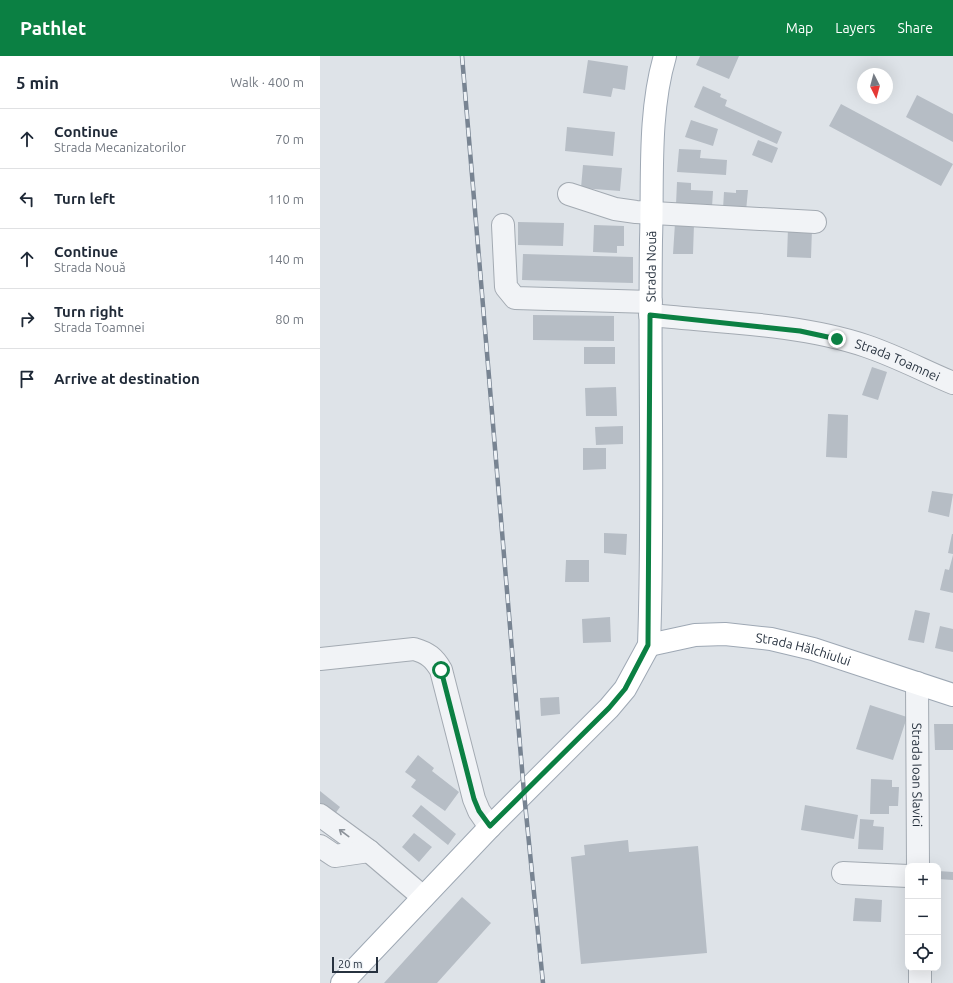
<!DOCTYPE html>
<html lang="en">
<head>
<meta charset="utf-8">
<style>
  :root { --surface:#fff; --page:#f6f6f7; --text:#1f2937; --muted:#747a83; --line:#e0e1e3; --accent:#0b8043 }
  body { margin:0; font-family:Ubuntu,sans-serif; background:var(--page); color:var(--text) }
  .controls { position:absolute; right:12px; bottom:12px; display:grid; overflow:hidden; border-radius:8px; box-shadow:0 4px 16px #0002 }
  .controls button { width:36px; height:36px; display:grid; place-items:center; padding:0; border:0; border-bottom:1px solid var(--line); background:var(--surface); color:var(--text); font:20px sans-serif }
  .compass { position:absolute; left:537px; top:12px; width:36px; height:36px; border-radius:50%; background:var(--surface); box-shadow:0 4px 16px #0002; rotate:174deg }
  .scale { position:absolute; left:12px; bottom:10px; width:46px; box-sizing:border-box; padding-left:4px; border:2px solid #27323f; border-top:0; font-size:11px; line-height:14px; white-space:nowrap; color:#27323f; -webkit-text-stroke:3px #eef2f6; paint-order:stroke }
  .stop { position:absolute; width:12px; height:12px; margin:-9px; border:3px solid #0b8043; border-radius:50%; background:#fff }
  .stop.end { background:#0b8043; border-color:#fff; box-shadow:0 1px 4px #0008 }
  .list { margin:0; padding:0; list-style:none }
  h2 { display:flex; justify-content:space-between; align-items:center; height:52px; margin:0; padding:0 16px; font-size:17px }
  h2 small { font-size:13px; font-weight:400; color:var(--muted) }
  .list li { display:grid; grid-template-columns:26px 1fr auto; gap:12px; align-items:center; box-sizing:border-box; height:60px; padding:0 16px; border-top:1px solid var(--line) }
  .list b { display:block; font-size:15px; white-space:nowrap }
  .list p { margin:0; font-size:13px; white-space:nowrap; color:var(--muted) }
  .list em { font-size:13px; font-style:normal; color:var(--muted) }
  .icon { flex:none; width:22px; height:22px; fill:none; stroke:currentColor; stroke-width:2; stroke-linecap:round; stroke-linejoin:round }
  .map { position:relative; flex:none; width:633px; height:927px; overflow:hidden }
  header { display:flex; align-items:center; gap:24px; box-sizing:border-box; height:56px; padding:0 20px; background:var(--accent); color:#fff }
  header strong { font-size:19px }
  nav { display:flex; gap:22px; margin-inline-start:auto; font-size:14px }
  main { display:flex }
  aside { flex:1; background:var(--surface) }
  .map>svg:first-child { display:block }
  .building { fill:#b6bdc5 }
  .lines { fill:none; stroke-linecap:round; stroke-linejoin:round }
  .minor-casing { stroke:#a3aab2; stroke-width:24 }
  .major-casing { stroke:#9ea8b4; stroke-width:24 }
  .minor { stroke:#f1f3f6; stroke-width:22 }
  .major { stroke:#fff; stroke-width:22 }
  .rail-casing { stroke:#788492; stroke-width:4.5 }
  .rail { stroke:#eef2f6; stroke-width:3; stroke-dasharray:9; stroke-linecap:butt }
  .oneway { stroke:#8c929a }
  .route { stroke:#0b8043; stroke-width:5 }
  .labels { text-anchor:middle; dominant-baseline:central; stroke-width:4; stroke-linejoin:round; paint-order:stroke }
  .street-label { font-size:13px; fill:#27323f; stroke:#eef2f6 }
</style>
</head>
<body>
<header>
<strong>Pathlet</strong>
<nav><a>Map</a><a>Layers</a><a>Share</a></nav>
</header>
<main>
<aside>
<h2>5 min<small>Walk · 400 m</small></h2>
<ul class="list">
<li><svg class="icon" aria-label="ahead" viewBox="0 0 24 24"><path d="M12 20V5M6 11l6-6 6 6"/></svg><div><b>Continue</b><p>Strada Mecanizatorilor</p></div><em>70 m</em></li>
<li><svg class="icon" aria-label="left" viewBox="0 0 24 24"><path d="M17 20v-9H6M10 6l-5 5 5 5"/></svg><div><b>Turn left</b></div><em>110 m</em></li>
<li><svg class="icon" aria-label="ahead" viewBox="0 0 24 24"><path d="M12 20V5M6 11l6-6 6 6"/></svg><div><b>Continue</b><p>Strada Nouă</p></div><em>140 m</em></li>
<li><svg class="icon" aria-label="right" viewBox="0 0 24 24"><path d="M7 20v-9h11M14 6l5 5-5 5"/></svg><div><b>Turn right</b><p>Strada Toamnei</p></div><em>80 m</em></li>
<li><svg class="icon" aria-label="arrive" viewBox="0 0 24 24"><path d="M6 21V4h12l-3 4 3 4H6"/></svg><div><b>Arrive at destination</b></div></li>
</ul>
</aside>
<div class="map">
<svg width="633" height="927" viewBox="0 0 633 927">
  <rect width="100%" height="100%" fill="#dee3e8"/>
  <!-- building -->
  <path class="building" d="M380,0H419L409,23L376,9Z
    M268,4L308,10L305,34L293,32L291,41L263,37Z
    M383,30L401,38L400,41L407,44L405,50L462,76L457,88L374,51Z
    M597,39L633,58V86L586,61Z
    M521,48L633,108L621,130L509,70Z
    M371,64L398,73L393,90L365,81Z
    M247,71L295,76L293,100L245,95Z
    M438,84L458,92L452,107L432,99Z
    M359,93L381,94L380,102L407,104L406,119L357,116Z
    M263,109L302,112L300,135L261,132Z
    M357,126L371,127V134L393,135L392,151L356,149Z
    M416,134H428L426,155L403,153L404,136L416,137Z
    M198,166L244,167L243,190L198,189Z
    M355,167L374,168L373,198H353Z
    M274,169L304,170V190H297V197L273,196Z
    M468,172L492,173L491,202L467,201Z
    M203,198L313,201V227L202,224Z
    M213,259L294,260V285L213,284Z
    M264,291H295V308H264Z
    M552,311L567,316L558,344L542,339Z
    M296,331L297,360H266L265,332Z
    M508,358L528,359L527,402L506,401Z
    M303,370V388L276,389L275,371Z
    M263,392H286V413L263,414Z
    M612,435L633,438L629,461L608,456Z
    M284,477L307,478L306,499L284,497Z
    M632,478H633V498L628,497Z
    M633,499V537L620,534L625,513L629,514Z
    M246,504H269V526H245Z
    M595,554L610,557L604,587L588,584Z
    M290,561L291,586L263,587L262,563Z
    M620,570L633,573V596L615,592Z
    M239,641L240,658L221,660L220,642Z
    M550,649L587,661L573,704L536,693Z
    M614,668H633V694H615Z
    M98,699L114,712L112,715L139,736L125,755L91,731L96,724L85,716Z
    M551,723L572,724V731H579L578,750H569V758H550Z
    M0,735L20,751L12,762L0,753Z
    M101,749L136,778L128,789L92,760Z
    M485,749L538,759L534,783L481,774Z
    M540,763L554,764L553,770L564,771L563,794L538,793Z
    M94,777L112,791L99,806L82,791Z
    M308,784L309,796L378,790L387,897L261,908L251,801L265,799L264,789Z
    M618,815L633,816V824L618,823Z
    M142,841L171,867L117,927H64Z
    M535,842L562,844L561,866L533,865Z"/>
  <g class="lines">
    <defs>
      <g id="minor">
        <path d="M249,138L295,153L316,156L495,166"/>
        <path d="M183,169L186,231L195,242L331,246"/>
        <path id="s1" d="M330,259C399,266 481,268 546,290C576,300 604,315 633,327"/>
        <path d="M0,603L94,593C108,597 114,602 121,614L154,743L159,755L170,771"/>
        <path id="s2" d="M597,627L598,810"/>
        <path d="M0,759L49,795L103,841"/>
        <path d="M0,790L15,800L49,795"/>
        <path d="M523,817L588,820"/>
        <path d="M600,912V927"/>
      </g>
      <g id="major">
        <path id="s3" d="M329,589L375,579L405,578L451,583L493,593L633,639"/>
        <path id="s4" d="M22,927L170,771L289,652L305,633L329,589C334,454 329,319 331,184C333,125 328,57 345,0"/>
      </g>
    </defs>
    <!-- minor casing -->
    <use href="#minor" class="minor-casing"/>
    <!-- major casing -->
    <use href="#major" class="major-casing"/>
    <!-- minor -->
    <use href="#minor" class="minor"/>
    <!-- major -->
    <use href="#major" class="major"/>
    <defs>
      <path id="rail" d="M142,0L204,737L223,927"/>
    </defs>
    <!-- rail casing -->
    <use href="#rail" class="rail-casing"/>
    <!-- rail -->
    <use href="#rail" class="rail"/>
  </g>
  <!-- one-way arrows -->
  <defs><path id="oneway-shaft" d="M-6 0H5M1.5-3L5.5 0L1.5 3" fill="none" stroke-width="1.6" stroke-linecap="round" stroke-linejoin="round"/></defs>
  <use class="oneway" href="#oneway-shaft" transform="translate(24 777) rotate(-143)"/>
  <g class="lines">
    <!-- route -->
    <path class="route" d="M121,614L154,743L159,755L170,770L289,652L305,633L328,589L330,259L480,275L517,283"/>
  </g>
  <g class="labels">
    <!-- street labels -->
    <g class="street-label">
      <text stroke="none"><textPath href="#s4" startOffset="837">Strada Nouă</textPath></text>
      <text stroke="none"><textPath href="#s1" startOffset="253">Strada Toamnei</textPath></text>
      <text stroke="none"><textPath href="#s3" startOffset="157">Strada Hălchiului</textPath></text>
      <text stroke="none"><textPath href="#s2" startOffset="92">Strada Ioan Slavici</textPath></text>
    </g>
  </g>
</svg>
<div class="controls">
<button>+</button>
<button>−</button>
<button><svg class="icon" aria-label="locate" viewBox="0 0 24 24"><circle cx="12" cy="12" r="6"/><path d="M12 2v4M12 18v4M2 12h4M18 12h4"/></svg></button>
</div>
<svg class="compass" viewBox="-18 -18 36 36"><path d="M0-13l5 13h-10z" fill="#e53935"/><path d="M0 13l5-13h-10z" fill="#747a83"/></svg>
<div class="scale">20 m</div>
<div class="stop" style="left:121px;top:614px"></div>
<div class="stop end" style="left:517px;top:283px"></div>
</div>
</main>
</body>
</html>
